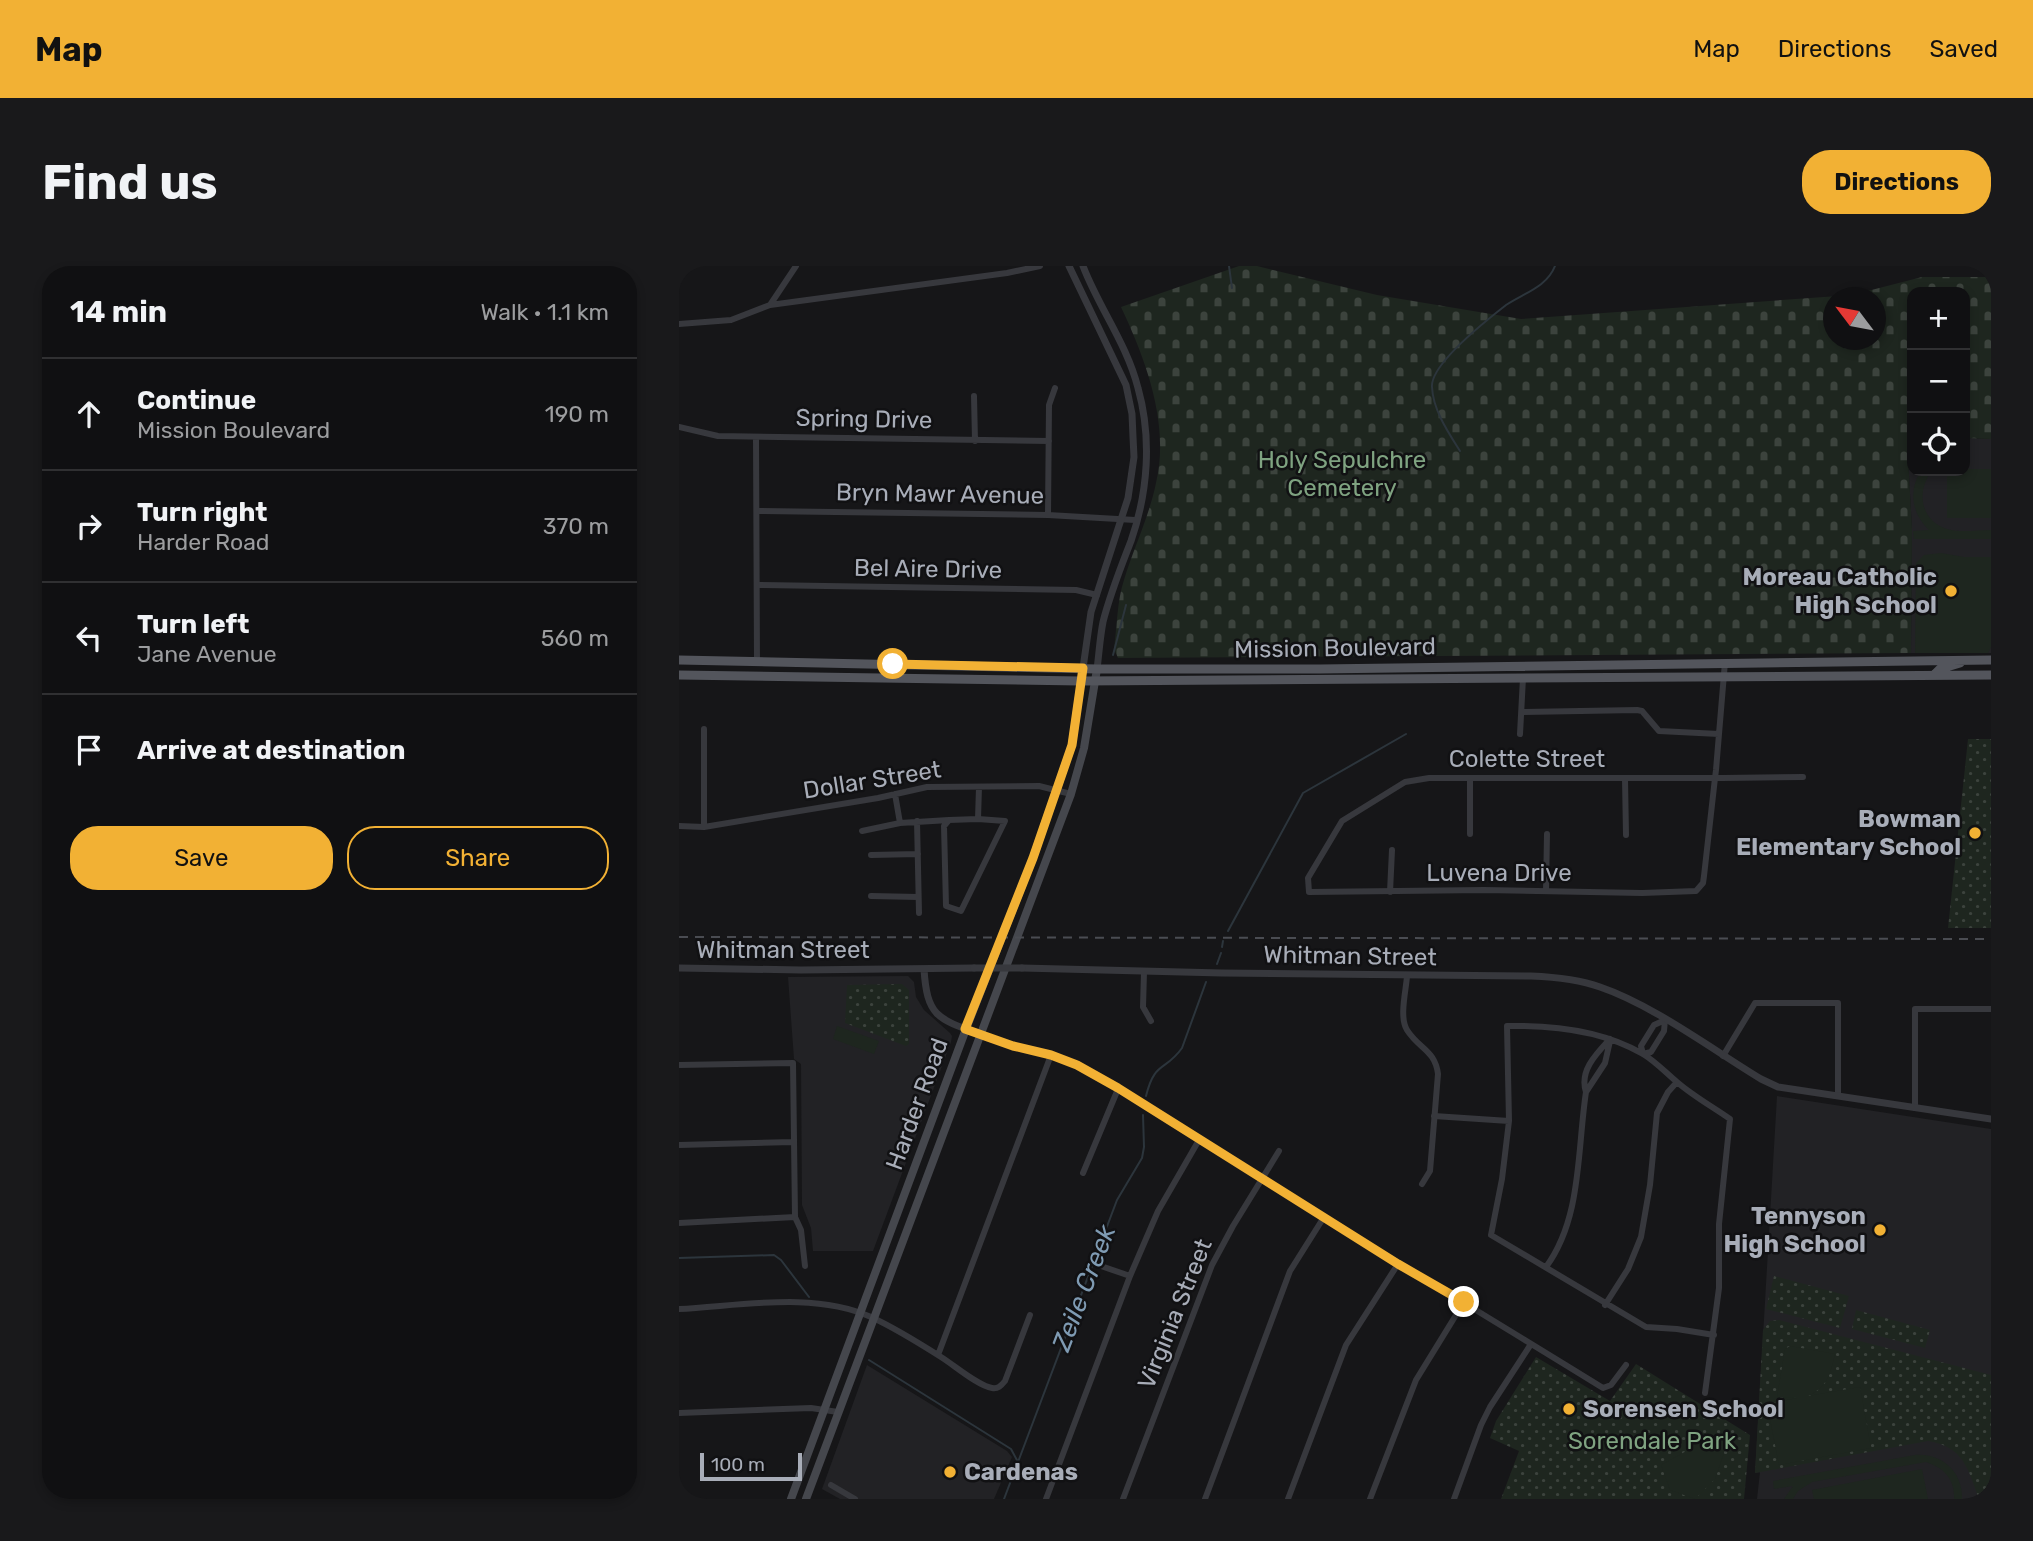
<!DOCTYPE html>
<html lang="en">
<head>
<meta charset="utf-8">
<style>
  :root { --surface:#101012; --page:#19191b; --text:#f1f3f6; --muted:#9c9d9f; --line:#303032; --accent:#f2b134 }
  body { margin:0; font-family:Rubik,sans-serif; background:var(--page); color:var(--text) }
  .controls { position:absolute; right:21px; top:21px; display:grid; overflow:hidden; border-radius:14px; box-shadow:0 4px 10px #0003 }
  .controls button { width:63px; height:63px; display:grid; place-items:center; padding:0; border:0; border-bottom:2px solid var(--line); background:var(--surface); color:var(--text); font:35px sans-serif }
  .compass { position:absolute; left:1144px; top:21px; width:63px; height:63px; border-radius:50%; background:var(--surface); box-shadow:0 4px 10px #0003; rotate:302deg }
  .scale { position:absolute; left:21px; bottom:18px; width:102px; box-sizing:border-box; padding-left:7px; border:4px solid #a8adb8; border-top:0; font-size:19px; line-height:24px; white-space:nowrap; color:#a8adb8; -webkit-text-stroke:5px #111113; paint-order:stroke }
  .stop { position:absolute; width:21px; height:21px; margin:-16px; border:5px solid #f2b134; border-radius:50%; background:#fff }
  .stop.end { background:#f2b134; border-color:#fff; box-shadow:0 2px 7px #0008 }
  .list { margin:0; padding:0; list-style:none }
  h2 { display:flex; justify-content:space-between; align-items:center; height:91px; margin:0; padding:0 28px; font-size:30px }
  h2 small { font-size:23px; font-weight:400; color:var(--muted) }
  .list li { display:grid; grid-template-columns:46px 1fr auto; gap:21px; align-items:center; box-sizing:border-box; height:112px; padding:0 28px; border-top:2px solid var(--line) }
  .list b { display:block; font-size:26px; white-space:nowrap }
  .list p { margin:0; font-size:23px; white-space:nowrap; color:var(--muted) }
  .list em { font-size:23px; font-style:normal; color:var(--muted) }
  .actions { display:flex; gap:14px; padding:21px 28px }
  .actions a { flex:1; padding:16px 0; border:2px solid var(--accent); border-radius:28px; text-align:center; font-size:24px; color:var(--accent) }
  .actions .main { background:var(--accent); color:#111 }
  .icon { flex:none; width:38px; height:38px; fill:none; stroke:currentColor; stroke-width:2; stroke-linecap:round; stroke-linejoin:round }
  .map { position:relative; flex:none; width:1312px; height:1233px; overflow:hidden; border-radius:28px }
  header { display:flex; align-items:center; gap:42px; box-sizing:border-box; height:98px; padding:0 35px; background:var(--accent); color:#111 }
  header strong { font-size:33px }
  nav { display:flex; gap:38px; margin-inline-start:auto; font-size:24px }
  .intro { display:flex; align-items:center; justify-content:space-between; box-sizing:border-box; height:168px; padding:0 42px }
  h1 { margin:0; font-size:49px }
  .button { padding:18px 32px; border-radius:28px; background:var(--accent); color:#111; font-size:24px; font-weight:700 }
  main { display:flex; gap:42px; padding:0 42px }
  aside { flex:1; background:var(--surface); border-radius:28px; box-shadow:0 4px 10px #0003 }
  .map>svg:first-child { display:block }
  .built { fill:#222225 }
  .grass { fill:url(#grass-dots) }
  .cemetery { fill:url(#cemetery-stones); fill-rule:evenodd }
  .pitch { fill:#1e261f }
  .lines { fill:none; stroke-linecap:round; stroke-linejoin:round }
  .stream { stroke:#2c353c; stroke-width:2 }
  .minor { stroke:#37383d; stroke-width:6 }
  .tertiary { stroke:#37383d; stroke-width:7 }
  .secondary { stroke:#45474d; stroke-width:8 }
  .primary { stroke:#53555c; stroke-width:9 }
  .rail { stroke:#4a4c52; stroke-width:2; stroke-dasharray:9 7; stroke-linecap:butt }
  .tertiary-bridge { stroke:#37383d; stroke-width:7 }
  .route { stroke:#f2b134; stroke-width:9 }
  .poi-dot { fill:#f2b134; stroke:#111113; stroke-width:2.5 }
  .labels { text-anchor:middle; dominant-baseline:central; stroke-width:5; stroke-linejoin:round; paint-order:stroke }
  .street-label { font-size:24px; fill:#a8adb8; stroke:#111113 }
  .park-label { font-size:24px; fill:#7fa381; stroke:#111113 }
  .poi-label { font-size:24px; font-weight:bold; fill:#a8adb8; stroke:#111113; text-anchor:end }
  .water-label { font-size:26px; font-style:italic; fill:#7f9bb3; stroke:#111113 }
</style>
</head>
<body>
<header>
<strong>Map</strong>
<nav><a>Map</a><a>Directions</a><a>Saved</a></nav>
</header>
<div class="intro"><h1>Find us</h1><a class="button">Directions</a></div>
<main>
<aside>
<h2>14 min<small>Walk · 1.1 km</small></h2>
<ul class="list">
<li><svg class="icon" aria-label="ahead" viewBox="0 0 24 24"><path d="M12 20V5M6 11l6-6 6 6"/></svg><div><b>Continue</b><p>Mission Boulevard</p></div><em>190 m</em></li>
<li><svg class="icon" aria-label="right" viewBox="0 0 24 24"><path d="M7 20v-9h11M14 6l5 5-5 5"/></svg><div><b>Turn right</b><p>Harder Road</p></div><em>370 m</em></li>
<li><svg class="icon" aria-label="left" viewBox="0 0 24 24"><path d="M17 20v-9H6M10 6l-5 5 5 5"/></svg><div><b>Turn left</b><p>Jane Avenue</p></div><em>560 m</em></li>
<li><svg class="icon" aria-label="arrive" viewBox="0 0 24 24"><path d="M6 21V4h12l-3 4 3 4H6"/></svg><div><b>Arrive at destination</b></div></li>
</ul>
<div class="actions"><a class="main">Save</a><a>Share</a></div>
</aside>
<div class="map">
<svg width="1312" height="1233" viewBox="0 0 1312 1233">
  <defs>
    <pattern id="grass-dots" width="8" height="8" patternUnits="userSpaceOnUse" patternTransform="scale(1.75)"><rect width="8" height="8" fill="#1e261f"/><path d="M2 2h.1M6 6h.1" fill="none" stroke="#3c433d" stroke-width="1.8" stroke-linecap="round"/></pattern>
    <pattern id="cemetery-stones" width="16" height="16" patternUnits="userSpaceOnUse" patternTransform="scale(1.75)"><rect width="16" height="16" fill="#1e261f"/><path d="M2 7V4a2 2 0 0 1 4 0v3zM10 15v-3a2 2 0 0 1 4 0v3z" fill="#3c433d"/></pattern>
  </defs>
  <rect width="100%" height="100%" fill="#161618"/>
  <!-- built -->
  <path class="built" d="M1286,172L1312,173V387H1232L1233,263L1229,191L1233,188V205H1286Z
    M229,710L235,716L237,731L245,744L271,767L273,770L272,776L194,985H134L132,962L123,939L122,798L115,793L109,711Z
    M1098,830L1312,863V1233H1078L1081,1206L1076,1207Z
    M188,1099L328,1185L333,1191L315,1233H161L143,1223Z"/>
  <!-- grass -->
  <path class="grass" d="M1289,473H1312V662H1269Z
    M223,718L230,724V778L227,780L166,757L168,719Z
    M1095,1010L1170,1030L1161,1062L1087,1043Z
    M1177,1044L1251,1064L1246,1082L1173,1063Z
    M1100,1054L1312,1109V1233H1300C1289,1203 1285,1181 1249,1175L1076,1207L1084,1064L1091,1055Z
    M857,1091L931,1135L957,1098L1071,1169L1065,1233H822L840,1185L811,1172L817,1155Z"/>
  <!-- cemetery -->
  <path class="cemetery" d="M560,0H578L698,29L842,53L1173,29L1243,11H1312V173L1286,172V26H1233V188L1229,191L1233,263L1232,387L439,392L435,383C438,361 438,335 445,314C455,281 470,251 477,217C491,158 467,94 442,41ZM1154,32H1196V74H1154Z"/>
  <!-- pitch -->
  <path class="pitch" d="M1286,203H1312V252H1268V205H1286Z
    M1242,205H1253C1237,224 1241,255 1268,263C1281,267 1298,264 1312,264V273H1235L1234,265L1250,264C1233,248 1229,225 1242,205Z
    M1262,287L1285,291H1312V381L1309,387H1236L1237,297L1245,289Z
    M158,760L200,775L195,788L154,773Z
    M1111,1080L1156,1088C1151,1109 1148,1121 1129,1130L1181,1121L1192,1182L1100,1199L1088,1138L1118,1132L1098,1131L1106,1083Z
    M1033,1171L1045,1187L1036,1213L1016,1233L991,1224L982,1199Z
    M1236,1189C1263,1187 1284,1206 1283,1233H1275C1276,1213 1265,1202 1247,1196L1133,1216L1119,1225L1114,1233H1105L1114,1220L1095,1223L1094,1215Z
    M1243,1203L1249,1233H1135L1133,1224Z"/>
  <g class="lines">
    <!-- stream -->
    <path class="stream" d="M550,0L553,22
      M781,185C769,166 754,144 753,121C751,98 809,53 827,39C845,27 868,21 876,0
      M434,389L447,339
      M549,665L624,527L727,468
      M543,681L544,675
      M538,698L542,687
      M467,830C476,794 486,806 503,782L527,716
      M0,992L95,989L102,994L130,1031
      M190,1094L332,1183L339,1196L325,1233
      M339,1196L438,934L463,892L465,881L464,849"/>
    <!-- minor -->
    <path class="minor" d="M91,39L328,7L361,0
      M0,58L52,54L91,39L117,0
      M295,130L296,175
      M0,161L39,170L370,175
      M77,171L78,396
      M78,245L369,249L456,254
      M369,249L370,139L376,122
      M78,319L397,324L418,329
      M1046,396L1037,504L1036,512L1025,610L1024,617L1017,625L963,627L805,624L630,626L629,612L663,555L726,516L750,512H1043L1124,511
      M843,446L958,444L963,445L980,465L1040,468
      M25,463V561
      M841,468L844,412
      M946,513L947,569
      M216,528L221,557
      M299,553L326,555L282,645L267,640L265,560L270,554L299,553L300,521
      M238,555L240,647
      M0,560L25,561L199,532L248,521L360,520L392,528
      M183,565L221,557L270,554
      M791,568V513
      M192,589L239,588
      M867,625L868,568
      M711,626L713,584
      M192,630L239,631
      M465,706L464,741L472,755
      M728,710C727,725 720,751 728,764C740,783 756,784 759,808L751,905L743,918
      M986,754L985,765L972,786L964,788L962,780L975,759Z
      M301,768L334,780L372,789L398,799L439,823C599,925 762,1022 924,1122L932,1119L947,1099
      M1044,790L1076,737H1159V830
      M0,799L114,797L116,951L122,964L126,1000
      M907,826L926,797L931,775
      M1236,842V743H1312
      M755,850L830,855
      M0,879L114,876
      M404,907L439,823
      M0,957L116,951
      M422,1000L451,1010
      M867,1001C903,952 898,885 907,826C900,805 917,788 931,773
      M926,1039L949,1003L962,971L971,919L978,847L989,826L998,816
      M0,1043C61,1040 135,1025 192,1051C216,1062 240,1077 262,1091C275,1099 299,1120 313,1122C319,1123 322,1120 326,1115L351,1049
      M259,1089L372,789
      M1026,1127L1040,1022V958L1051,853C1034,841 1014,830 998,816C986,806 977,796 964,788C923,764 874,759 828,760L830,855L823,913L812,969L967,1061L998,1063L1035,1069
      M0,1147L132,1142L159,1146
      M152,1219L176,1233
      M367,1233L451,1010L479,945L520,874
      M444,1233L533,999L554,960L600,885
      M526,1233L611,1005L645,951
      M609,1233L667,1079L719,998
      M691,1233L737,1114L785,1036
      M775,1233L802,1159L811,1141L852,1078"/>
    <!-- tertiary -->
    <path class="tertiary" d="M390,0L447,119L453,148L454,171L455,191L449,232L412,346L404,402
      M404,0C420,42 448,78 459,122C473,172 469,226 452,275C442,301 431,328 424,356C421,371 420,388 418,403
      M0,702L122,704L295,702
      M343,702L543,707L852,710C876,711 899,713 921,721C974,739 1034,784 1082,813L1099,821L1312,853
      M245,703C248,750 258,753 301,768"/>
    <!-- secondary -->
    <path class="secondary" d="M112,1233L287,763L354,592L393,479L404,402
      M127,1233L392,528L405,482L418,403"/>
    <!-- primary -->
    <path class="primary" d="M0,394L418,403H641L1312,394
      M0,409L401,415L1312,409
      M1255,409L1261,403L1281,397"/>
    <!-- rail -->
    <path class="rail" d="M0,671L1312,673"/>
    <!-- tertiary-bridge -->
    <path class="tertiary-bridge" d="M295,702H343"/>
  </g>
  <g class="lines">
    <!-- route -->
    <path class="route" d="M214,398L404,402L393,479L354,592L286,763L334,780L372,789L398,799L439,822L719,998L785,1036"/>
  </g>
  <!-- markers -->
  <g class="poi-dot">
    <circle cx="1272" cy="325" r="7"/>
    <circle cx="1296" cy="567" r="7"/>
    <circle cx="1201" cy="964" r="7"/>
    <circle cx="890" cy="1143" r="7"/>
    <circle cx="271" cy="1206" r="7"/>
  </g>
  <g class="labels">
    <!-- street labels -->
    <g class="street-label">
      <text transform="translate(185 153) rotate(1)">Spring Drive</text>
      <text transform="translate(261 228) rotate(1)">Bryn Mawr Avenue</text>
      <text transform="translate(249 303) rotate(1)">Bel Aire Drive</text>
      <text transform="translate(656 382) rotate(-1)">Mission Boulevard</text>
      <text x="848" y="493">Colette Street</text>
      <text transform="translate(193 514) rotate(-9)">Dollar Street</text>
      <text x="820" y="607">Luvena Drive</text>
      <text x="104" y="684">Whitman Street</text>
      <text transform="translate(671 690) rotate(1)">Whitman Street</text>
      <text transform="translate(238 838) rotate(-70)">Harder Road</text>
      <text transform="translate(496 1048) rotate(-68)">Virginia Street</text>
    </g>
    <!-- park labels -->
    <g class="park-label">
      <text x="663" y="194">Holy Sepulchre<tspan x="663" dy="28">Cemetery</tspan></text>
      <text x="973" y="1175">Sorendale Park</text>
    </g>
    <!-- poi labels -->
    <g class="poi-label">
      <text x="1258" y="311">Moreau Catholic<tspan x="1258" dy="28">High School</tspan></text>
      <text x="1282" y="553">Bowman<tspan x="1282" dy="28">Elementary School</tspan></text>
      <text x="1187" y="950">Tennyson<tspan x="1187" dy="28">High School</tspan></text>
      <text x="904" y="1143" text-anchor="start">Sorensen School</text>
      <text x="285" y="1206" text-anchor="start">Cardenas</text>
    </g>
    <!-- water labels -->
    <g class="water-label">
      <text transform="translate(405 1022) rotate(-69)">Zeile Creek</text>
    </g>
  </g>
</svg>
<div class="controls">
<button>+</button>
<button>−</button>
<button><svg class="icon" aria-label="locate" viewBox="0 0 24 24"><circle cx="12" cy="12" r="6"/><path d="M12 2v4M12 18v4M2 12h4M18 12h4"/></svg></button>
</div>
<svg class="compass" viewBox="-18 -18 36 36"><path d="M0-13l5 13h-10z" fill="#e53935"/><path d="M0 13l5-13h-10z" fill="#9c9d9f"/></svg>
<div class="scale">100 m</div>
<div class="stop" style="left:214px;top:398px"></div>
<div class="stop end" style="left:785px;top:1036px"></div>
</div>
</main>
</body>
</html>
